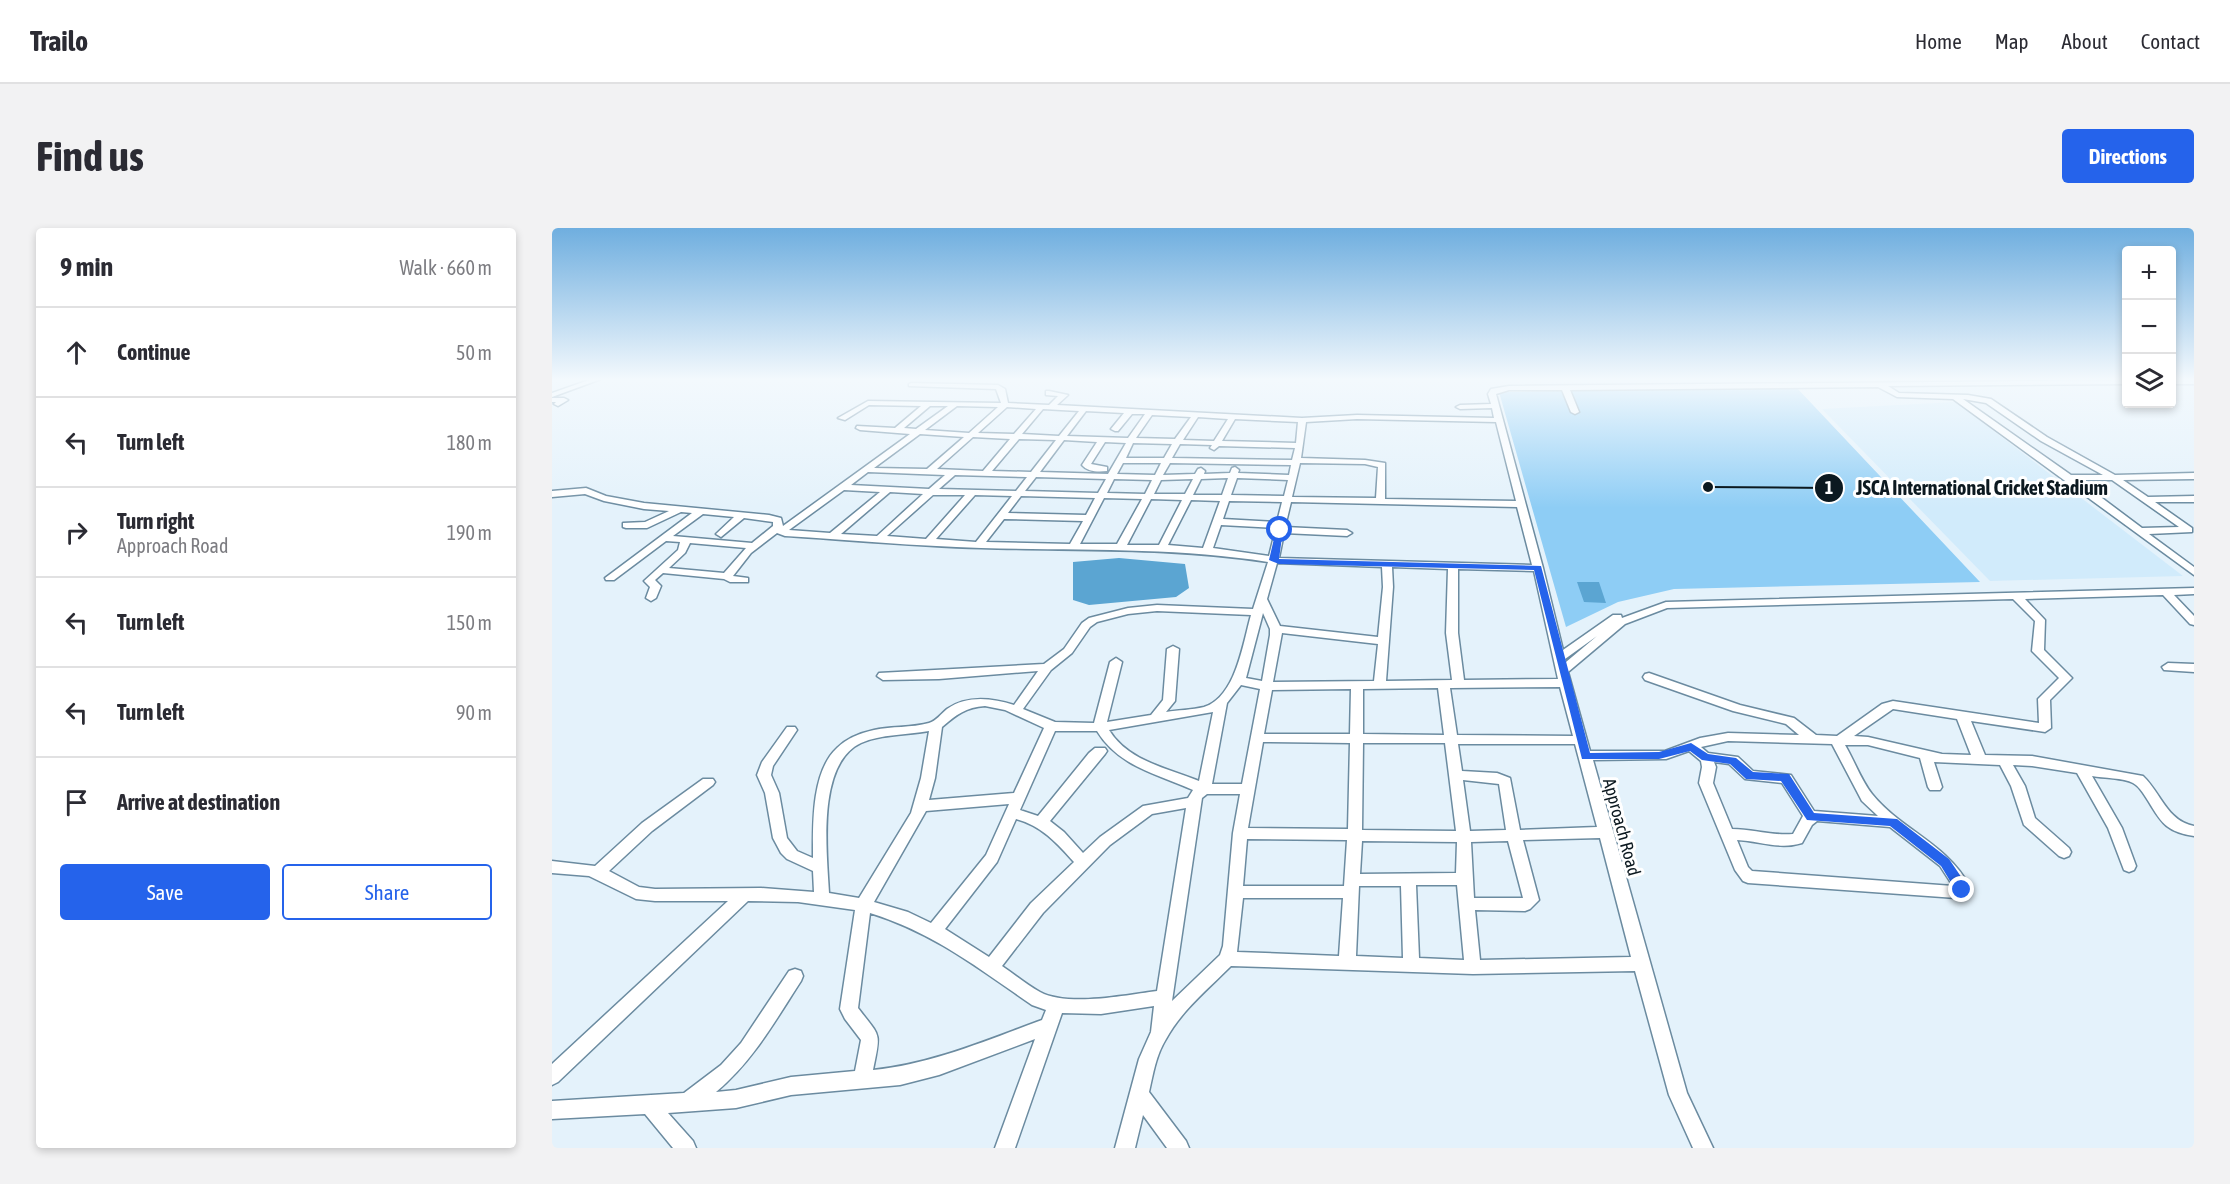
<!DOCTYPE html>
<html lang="en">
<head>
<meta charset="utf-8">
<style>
  :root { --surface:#fff; --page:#f2f2f3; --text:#2b2b33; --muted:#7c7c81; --line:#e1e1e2; --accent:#2563eb }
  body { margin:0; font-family:"Asap Condensed",sans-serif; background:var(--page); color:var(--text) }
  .controls { position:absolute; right:18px; top:18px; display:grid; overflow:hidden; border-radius:6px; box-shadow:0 3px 9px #0003 }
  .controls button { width:54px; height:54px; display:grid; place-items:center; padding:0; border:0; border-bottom:2px solid var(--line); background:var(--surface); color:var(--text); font:30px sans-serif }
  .stop { position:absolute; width:18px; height:18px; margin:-14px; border:4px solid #2563eb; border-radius:50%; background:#fff }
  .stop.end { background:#2563eb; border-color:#fff; box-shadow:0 2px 6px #0008 }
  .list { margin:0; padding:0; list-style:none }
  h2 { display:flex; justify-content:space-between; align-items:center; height:78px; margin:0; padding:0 24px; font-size:26px }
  h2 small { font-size:20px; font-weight:400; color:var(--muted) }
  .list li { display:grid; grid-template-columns:39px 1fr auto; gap:18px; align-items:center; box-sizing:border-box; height:90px; padding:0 24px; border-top:2px solid var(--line) }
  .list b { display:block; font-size:22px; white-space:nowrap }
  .list p { margin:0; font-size:20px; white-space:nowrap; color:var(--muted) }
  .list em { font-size:20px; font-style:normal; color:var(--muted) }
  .actions { display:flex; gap:12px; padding:18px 24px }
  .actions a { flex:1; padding:14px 0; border:2px solid var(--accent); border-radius:6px; text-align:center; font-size:21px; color:var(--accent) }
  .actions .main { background:var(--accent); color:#fff }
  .icon { flex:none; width:33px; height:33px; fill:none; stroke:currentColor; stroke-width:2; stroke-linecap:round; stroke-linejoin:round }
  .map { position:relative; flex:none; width:1642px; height:920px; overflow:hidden; border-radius:6px }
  header { display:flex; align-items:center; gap:36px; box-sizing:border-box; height:84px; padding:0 30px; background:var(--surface); border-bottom:2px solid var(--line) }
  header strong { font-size:28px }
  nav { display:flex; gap:33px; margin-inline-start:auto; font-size:21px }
  .intro { display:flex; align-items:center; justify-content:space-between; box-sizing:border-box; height:144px; padding:0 36px }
  h1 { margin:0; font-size:42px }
  .button { padding:15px 27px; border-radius:6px; background:var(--accent); color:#fff; font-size:21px; font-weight:700 }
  main { display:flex; gap:36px; padding:0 36px }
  aside { flex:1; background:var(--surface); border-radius:6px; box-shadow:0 3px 9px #0003 }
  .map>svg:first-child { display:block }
  .built { fill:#d1ebfb }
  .green { fill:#8ecdf5 }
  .water { fill:#5ba5d2 }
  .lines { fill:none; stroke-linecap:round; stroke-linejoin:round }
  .street-casing { stroke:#6b8ba0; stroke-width:3 }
  .street { fill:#fff; fill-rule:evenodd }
  .route { fill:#2563eb }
  .labels { text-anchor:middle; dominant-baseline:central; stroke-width:6; stroke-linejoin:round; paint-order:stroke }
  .street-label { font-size:18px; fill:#0c1920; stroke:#fff }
  .leader { fill:none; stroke:#0c1920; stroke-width:2 }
  .callout-dot { fill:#0c1920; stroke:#fff; stroke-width:2 }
  .mark-label { font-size:18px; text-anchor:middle; font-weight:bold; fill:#fff }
  .callout-label { font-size:20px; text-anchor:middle; font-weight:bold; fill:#0c1920; stroke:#fff; stroke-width:6; stroke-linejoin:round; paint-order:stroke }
</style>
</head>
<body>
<header>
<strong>Trailo</strong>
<nav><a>Home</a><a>Map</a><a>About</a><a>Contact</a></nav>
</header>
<div class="intro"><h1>Find us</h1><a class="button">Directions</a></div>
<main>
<aside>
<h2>9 min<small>Walk · 660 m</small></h2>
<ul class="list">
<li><svg class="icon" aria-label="ahead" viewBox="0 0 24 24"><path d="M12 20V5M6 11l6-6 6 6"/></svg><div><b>Continue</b></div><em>50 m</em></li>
<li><svg class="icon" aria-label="left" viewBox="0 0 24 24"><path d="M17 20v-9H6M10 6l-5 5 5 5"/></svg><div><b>Turn left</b></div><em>180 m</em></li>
<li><svg class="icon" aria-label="right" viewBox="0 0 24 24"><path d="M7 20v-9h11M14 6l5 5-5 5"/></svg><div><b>Turn right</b><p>Approach Road</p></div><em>190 m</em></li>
<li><svg class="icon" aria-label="left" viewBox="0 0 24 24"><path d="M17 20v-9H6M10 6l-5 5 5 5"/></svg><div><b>Turn left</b></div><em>150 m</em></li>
<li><svg class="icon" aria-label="left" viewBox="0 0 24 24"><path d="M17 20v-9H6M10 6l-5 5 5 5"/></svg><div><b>Turn left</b></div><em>90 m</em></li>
<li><svg class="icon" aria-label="arrive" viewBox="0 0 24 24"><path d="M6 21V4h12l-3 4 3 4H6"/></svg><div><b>Arrive at destination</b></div></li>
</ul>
<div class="actions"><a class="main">Save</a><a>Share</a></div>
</aside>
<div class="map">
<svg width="1642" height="920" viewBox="0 0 1642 920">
  <rect width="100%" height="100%" fill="#e4f2fb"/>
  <!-- built -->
  <path class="built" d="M1404,174L1631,348L1438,353L1270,181Z"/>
  <!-- green -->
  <path class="green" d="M1244,159L1428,354L1122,361L1066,374L1014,399L947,164Z"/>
  <!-- water -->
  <path class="water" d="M567,330L633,336L637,360L624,369L537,377L521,372V334Z
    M1025,354H1047L1054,375L1032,374Z"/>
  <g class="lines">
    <defs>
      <path id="street" d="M40,151H49L0,169V165Z
        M1574,152V156L1336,158L1347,165L1416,167L1439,171L1495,209L1563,247L1642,245V251L1571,252L1596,269L1642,268V274H1603L1640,300V304L1597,306L1642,339V347L1401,171L1345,169L1326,159L1018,162L1027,184L1023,186L1019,184L1010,162H957L944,166L991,340L1011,422L1061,387H1069L1070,390L1114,374L1642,360V366L1622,367L1642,388V397L1638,396L1611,367L1473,371L1493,392L1492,422L1520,450L1498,472L1499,500L1493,504L1419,493L1433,527L1480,528L1591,548C1609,565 1615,593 1642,598V608C1609,603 1608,590 1591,565C1589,562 1585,557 1581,555C1572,550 1551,550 1540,548L1570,600L1584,638L1582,642L1577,644L1572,642L1556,600L1525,545L1480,538L1461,537L1473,558L1483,590L1517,620L1519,624L1517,628L1512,630L1507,628L1472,597L1459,558L1448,537L1382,534L1390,559L1388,562H1378L1376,559L1368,530L1316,517H1293C1302,532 1309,552 1320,566C1349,602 1395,615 1418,659L1415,666L1404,670L1196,655L1191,653L1183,642L1147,555L1150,539L1149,533L1137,523L1114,531L1041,532L1135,865L1161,920H1141L1117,867L1083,743L921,746L679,738C656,761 630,782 614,811C604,827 601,846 597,864L634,913L637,920H615L591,887L583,920H563L587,831L599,804L602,778L549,786L510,785L463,920H443L483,811L387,847L348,857L239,867L184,880L116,885L141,913L144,920H121L93,886L0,891V873L132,865L169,837L189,815L237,743L243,741L249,743L251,748L249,753C223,793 201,833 164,864L184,862L239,849L303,843L309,812L293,791L288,781L303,682L246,674L196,673L6,854L0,857V836L176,673H103L84,671L37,648L0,645V633L43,638L90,595L151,551H161L163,554L161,557L100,603L57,643L87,659L103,661L209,660L262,664L261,643L235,631L229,625L221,610L213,565L205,547L210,534L235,499H243L245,502L221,538L219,547L227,565L235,610L245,623L261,630C261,598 259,544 285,520C295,510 308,505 322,502C340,498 359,500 377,495C384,493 389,486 395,481C415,467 440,470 462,477L486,443L387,451L331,452L325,448L327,445L492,436L512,421L530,395L537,390L576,380L605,377L701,381L716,334C621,319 525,323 429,320C363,318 298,312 233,308L225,305L199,325L181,348L196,350V354H178L172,351L111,345L103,352L109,358L104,370L99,373L94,370L98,359L92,353L126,322L128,314L114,313L62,352H54L53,350L140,285L129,284L95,300H74L71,299V295L93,294L117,283L92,281L52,273L33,266L0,269V263L34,260L54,268L92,275L217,287L229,290L231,298L358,206L308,202L304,200L305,198L343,200L369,178L317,177L293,192L286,190L316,173L449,175L444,161L357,158V156L359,155L446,157L453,161L456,175L497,177L506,168L494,167V163H497L516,167L505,177L750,190L805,187L942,190L940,180L908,181L904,179L908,177L939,176L936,166L939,161L957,158ZM1411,171L1434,175L1489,213L1551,247H1519ZM378,178H396L364,201L352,200ZM405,178L446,179L417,205L373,202ZM455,179L484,181L462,206L426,205ZM491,181L527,183L507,208L470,206ZM534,183L572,185L559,201L563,203H566L580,186H593L576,210L515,208ZM600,187L639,189L623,211L584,210ZM646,189L676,191L662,213L631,212ZM683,191L746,194L744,215L670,213ZM805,191L944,194L964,273L833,271V235L813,232L749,230L754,194ZM368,206L412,209L375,241L322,240ZM421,209L458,211L431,243L385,241ZM467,211L504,212L479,244L440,243ZM512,212L545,214L530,237C536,244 546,244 555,243V239L539,236L553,214L574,215L556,246L488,244ZM581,215L620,216L612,230H574ZM628,216L660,217L658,220L662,222L667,218L743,220L740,232L620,230ZM571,235H609L603,247L565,246ZM618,235L739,237L737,247L686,245L687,242L683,239L680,240L678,245L652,246L653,243L649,240L646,241L643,246L611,247ZM748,235L813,236L826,239L824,270L740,269ZM316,244L393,247L377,261L299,257ZM403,247L475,249L464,263L387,261ZM484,249L554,251L546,265L473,263ZM676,250L670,267H641L649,251ZM685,250L736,252L732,268L679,267ZM562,251L600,252L593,266L555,265ZM641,251L633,266H602L609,252ZM1526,252H1560L1627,299L1590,300ZM292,262L328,264L278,305L237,302ZM338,264L371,266L325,308L289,306ZM381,267H413L374,311L335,308ZM423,267L460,268L424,314L384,311ZM469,268L543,270L534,287L456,285ZM552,270L590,271L565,316H528ZM599,271L630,272L607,317H575ZM639,272L668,273L651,320L616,317ZM677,273L730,274L725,294L671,291ZM739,274L965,279L980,337L727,330L732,305L795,308L800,305L795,302L733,299ZM151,286L182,289L164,306L169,309L192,290L221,294V298L200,315L121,308ZM452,291L531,293L518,316L434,314ZM669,297L724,300L717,328L661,320ZM138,315L194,320L172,345L117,340L133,325ZM725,335L830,339L831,359L826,409L728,398L715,371ZM840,339L896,341L894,405L900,452L834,453L841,359ZM906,341L982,343L1006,451L912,452L906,405ZM1461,371L1483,393L1480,423L1507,450L1486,471L1487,495L1341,473L1330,476L1285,508L1264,507L1242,490L1188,477L1097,445L1093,446L1091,449L1093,452L1181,483L1234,496L1247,507L1176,505L1148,510L1113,523H1038L1016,444L1073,396L1115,380ZM605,383L699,387C691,415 684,469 652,479C640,482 626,482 614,484L623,473L627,421L621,418L615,421L611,472L599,487L555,494L570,434L564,430L558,434L542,495L503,494L471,481L499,442L520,425L538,399L545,394L576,386ZM711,385L718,401V407L710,453L694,450ZM730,405L826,416L822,453L721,454ZM1045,408L1014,434L1013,431ZM689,457L708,461L690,556H660L675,475ZM1008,459L1021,508L905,507L898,460ZM886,460L892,507L811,506V461ZM799,461L798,506H712L720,462ZM433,478L453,482L492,500L462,565L377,572L383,550L390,499C404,487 414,479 433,478ZM1341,481L1405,491L1419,527L1390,526L1316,509L1302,508ZM661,484L647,553C615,540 576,533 557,502ZM377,503L369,550L359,585L307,670L277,665C275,625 264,536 309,515C329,506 355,507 377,503ZM503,503H545C567,539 606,546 641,562L636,570L591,578L548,609L531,625L512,604L498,593L553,526L555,523L553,520H543L537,525L486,588L468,582ZM1176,513L1280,516L1310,573L1326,588L1262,583L1239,547L1201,543L1186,529L1156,525L1149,519ZM711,514L798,515L796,601L696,600ZM811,515H893L904,603L810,602ZM906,516H1023L1045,599L968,602L958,550L945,545L910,543ZM1162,534L1177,536L1193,551L1230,555L1251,588L1241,606C1220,608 1201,601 1180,601L1161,555L1164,539ZM911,552L947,556L954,602L918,603ZM655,566H688L681,605L671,718L668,727L620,773L650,570ZM457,576L434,627L379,695L356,684L322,674L374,583ZM634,580L605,763C575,767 516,779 488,764C475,757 462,746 450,738L491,685L558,617L600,586ZM464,591C490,598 505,615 522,634L479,675L437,729L393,701L445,634ZM1265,593L1338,599L1388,638L1401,658L1200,643L1196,639L1185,612C1207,613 1228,622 1250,615L1260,597ZM1048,610L1079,729L928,732L923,682L973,683L978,681L987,672L971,612ZM695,611L795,612L792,658H691ZM810,613L905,614L904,645L808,646ZM956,613L971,670H922L919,614ZM864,657H905L912,732L867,730ZM807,658H849L851,730L804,728ZM691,670H791L787,728L685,724ZM318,685C382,705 426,740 480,777L494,782L490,792C435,812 380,836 321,842C329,803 329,810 306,780Z
        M1620,152H1642V156H1620Z
        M0,170H12L16,172L6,178L2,176L4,174H0Z
        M1616,435L1642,436V444L1612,442L1610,439Z"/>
    </defs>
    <!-- street casing -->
    <use href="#street" class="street-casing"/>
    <!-- street -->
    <use href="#street" class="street"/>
  </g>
  <!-- sky -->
  <linearGradient id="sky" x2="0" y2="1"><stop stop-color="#6faedf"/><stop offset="0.54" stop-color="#f3f9fd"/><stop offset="1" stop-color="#f3f9fd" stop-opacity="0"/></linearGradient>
  <rect width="1642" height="280" fill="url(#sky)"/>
  <!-- route -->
  <path class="route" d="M728,300L731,302L727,331L989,338L1038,525L1107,524L1139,515L1156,526L1184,530L1201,544L1237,546L1262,585L1345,591L1397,631L1416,659L1415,666H1406L1389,638L1338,598L1255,592L1229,553L1194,551L1178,536L1150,532L1138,523L1107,531H1030L982,342L727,336L717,332L724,302Z"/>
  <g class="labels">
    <!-- street labels -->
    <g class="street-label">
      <text transform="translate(1070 599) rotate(75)">Approach Road</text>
    </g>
  </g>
  <!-- callouts -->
  <path class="leader" d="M1156 259L1277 260"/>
  <g class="callout-dot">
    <circle cx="1156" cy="259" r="6"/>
    <circle cx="1277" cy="260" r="15"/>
  </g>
  <g class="mark-label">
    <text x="1277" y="266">1</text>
  </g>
  <g class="callout-label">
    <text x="1430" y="267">JSCA International Cricket Stadium</text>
  </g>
</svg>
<div class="controls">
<button>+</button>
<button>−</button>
<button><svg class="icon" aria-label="layers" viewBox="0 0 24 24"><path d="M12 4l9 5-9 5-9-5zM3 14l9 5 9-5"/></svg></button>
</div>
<div class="stop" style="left:728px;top:302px"></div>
<div class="stop end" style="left:1410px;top:662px"></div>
</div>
</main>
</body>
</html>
